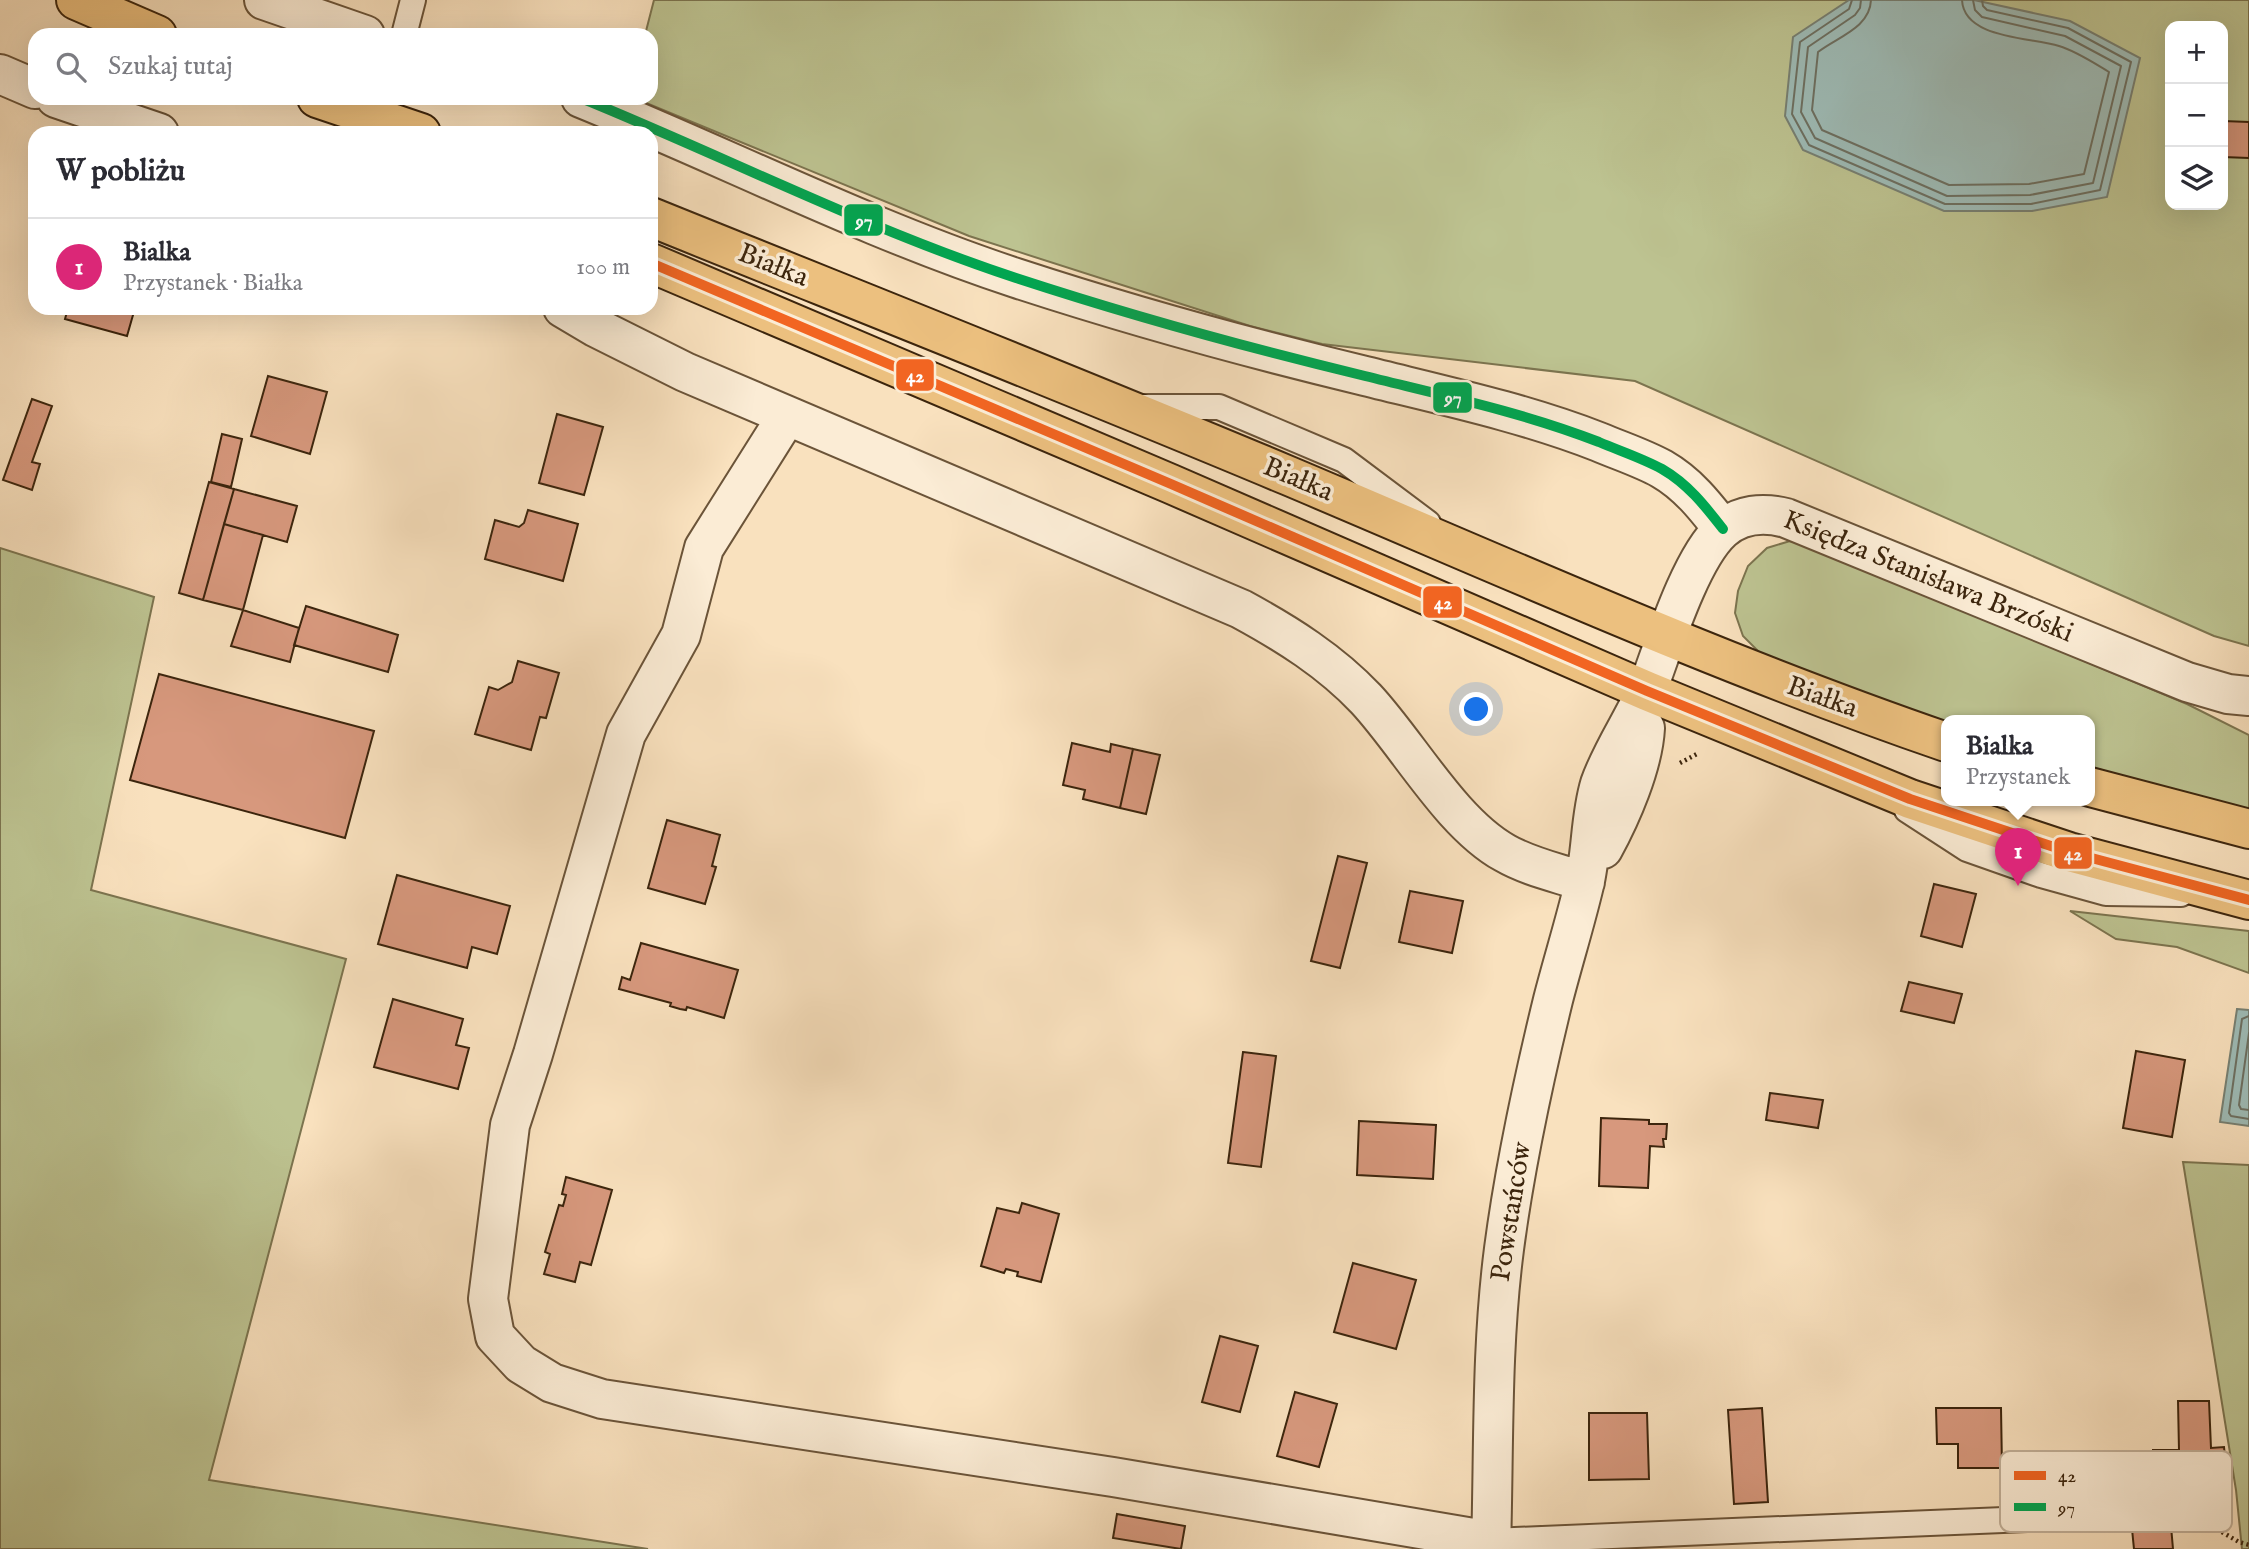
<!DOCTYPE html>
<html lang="pl">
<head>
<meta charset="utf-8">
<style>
  :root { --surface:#fff; --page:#f7f7f7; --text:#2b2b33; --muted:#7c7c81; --line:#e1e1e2; --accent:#db2777 }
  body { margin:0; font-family:"IM FELL English",serif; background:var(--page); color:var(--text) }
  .controls { position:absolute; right:21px; top:21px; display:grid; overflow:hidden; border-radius:14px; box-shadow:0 7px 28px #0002 }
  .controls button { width:63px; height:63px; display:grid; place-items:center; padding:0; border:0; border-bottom:2px solid var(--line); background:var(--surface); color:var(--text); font:35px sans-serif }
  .you { position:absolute; left:1477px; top:710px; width:24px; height:24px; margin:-18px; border:5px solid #fff; border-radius:50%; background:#1a73e8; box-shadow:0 0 0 10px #1a73e833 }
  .badge { display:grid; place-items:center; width:46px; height:46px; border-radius:50%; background:var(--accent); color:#fff; font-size:23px; font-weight:700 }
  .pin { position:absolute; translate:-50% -58px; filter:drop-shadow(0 2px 4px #0008) }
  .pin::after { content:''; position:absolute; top:37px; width:24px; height:21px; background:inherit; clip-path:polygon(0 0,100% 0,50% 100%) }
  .popup { position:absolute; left:1941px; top:715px; width:154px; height:91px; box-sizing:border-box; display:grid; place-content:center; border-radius:14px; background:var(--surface); filter:drop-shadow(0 2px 5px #0005); font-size:23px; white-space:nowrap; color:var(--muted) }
  .popup b { font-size:26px; color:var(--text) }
  .popup::after { content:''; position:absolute; left:50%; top:100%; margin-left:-14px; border:14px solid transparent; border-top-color:var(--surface) }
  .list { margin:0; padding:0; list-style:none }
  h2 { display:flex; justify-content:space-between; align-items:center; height:91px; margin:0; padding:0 28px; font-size:30px }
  h2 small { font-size:23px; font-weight:400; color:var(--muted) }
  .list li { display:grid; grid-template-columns:46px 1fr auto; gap:21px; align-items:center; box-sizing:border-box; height:98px; padding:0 28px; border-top:2px solid var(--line) }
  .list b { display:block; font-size:26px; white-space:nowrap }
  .list p { margin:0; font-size:23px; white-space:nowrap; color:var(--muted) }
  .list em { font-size:23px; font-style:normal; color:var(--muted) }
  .icon { flex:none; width:38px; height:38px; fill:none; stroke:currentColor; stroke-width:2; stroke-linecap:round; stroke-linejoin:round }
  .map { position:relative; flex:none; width:2249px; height:1549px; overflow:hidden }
  .search { position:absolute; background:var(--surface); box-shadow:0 7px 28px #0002; left:28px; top:28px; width:630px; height:77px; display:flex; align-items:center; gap:18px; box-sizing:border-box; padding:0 24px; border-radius:21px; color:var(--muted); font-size:26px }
  .panel { position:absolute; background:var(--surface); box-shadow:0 7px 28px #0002; left:28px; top:126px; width:630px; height:189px; border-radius:21px }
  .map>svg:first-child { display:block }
  .green { fill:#bdc391; stroke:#7c744f; stroke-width:2; fill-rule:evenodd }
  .water { fill:#9ebcb7; stroke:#778073; stroke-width:2 }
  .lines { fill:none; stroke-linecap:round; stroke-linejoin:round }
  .shore { stroke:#6d7062; stroke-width:2 }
  .building { fill:#d7987d; stroke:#3c250d; stroke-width:2 }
  .lane-casing { stroke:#6b5439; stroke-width:28 }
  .street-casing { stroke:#6b5439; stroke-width:42 }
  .highway-casing { stroke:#3c250d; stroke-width:42 }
  .path { stroke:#3c250d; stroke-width:4.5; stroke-dasharray:2 3.5; stroke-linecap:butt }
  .lane { stroke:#fbecd5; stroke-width:24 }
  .street { stroke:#fbecd5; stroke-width:38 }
  .highway { stroke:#ecc07f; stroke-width:38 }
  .bus-1-casing { stroke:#fbecd5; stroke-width:16 }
  .bus-2-casing { stroke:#fbecd5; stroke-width:16 }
  .bus-1 { stroke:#f26522; stroke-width:10 }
  .bus-2 { stroke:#00a651; stroke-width:10 }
  .labels { text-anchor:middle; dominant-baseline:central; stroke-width:7; stroke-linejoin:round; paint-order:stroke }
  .street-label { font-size:28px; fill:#3c250d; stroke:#fbecd5 }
  .key { fill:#fbecd5; stroke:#c2b099; stroke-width:2 }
  .key-label { font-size:19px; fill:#3c250d }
  .line-badge { stroke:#fbecd5; stroke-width:2.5 }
  .badge-label { font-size:19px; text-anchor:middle; font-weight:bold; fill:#fff }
</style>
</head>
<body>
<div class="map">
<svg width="2249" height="1549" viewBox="0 0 2249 1549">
  <rect width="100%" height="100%" fill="#f9e1be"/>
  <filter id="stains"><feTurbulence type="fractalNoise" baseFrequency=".00286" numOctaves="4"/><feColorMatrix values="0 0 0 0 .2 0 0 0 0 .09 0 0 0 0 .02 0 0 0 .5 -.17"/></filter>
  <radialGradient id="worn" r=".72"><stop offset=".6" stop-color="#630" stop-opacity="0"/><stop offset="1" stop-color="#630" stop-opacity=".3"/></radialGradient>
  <!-- green -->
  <path class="green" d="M654,0H2249V646L2214,636L1635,381L1322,344L1250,326L969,236L634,98H651V35H645ZM2170,26H2223V205H2170Z
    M1790,541L1807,545L2187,704L2249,735V810L2090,768V720H1946V723L1766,659L1743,636L1735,613L1738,591L1748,566L1767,548Z
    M0,548L154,597L91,890L346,959L209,1480L648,1549H0Z
    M2070,911L2249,931V973L2177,947L2116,939Z
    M2183,1162L2249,1165V1549H2242L2236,1490Z"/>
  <!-- water -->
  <path class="water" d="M1849,0H1974L2070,21L2140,58L2107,197L2032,211H1944L1803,150L1785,116L1793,37Z
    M2237,1009L2249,1010V1126L2220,1122Z"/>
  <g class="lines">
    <!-- shore -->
    <path class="shore" d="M1852,0L1849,9L1800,42L1792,114L1809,145L1945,204H2031L2100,190L2131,62L2068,28L1987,10L1983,6L1982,0
      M1861,0L1860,8L1855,15L1808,47L1801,112L1815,138L1947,196L2030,195L2093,183L2121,66L2065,36L1982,17L1975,10L1973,0
      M1871,0C1870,28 1837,37 1818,52L1812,110L1822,130L1949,185L2029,184L2084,174L2109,72C2094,63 2076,51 2059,46C2030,37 1964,39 1962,0
      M2249,1016L2242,1019L2229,1113L2231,1116L2249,1119
      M2249,1033L2239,1105L2241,1109L2249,1110"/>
  </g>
  <!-- building -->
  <path class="building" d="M2223,121L2249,122V158L2223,157Z
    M68,308H135L127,336L65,319Z
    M268,376L327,392L310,454L251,436Z
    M32,399L52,406L32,462L40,464L32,490L3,480Z
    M557,414L603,427L584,495L539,483Z
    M222,434L242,439L231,487L211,482Z
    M209,482L234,489L203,600L179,593Z
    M234,489L297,506L287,542L224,524Z
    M528,510L578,524L563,581L485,559L495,520L519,527L524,523Z
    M224,524L263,535L243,610L203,600Z
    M306,606L398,635L388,672L294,645Z
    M243,610L299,628L290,662L231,646Z
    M518,661L559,673L546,718L540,717L531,750L475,734L489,687L498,690L512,682Z
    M159,674L374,731L345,838L130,780Z
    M1072,743L1110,752L1111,744L1133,749L1120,808L1083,799L1085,790L1063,785Z
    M1133,749L1160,755L1146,814L1120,808Z
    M667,820L720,835L712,866L716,867L705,904L648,888Z
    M1338,856L1367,863L1340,968L1311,961Z
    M397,875L510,906L497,954L472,947L467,968L378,944Z
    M1934,884L1976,894L1962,947L1921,936Z
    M1410,891L1463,901L1452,953L1399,942Z
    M641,943L738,970L724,1018L687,1007L686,1010L680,1009L670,1006L671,1003L619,989L622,977L630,980Z
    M1909,982L1962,994L1954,1023L1901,1011Z
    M393,999L463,1019L456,1045L469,1048L458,1089L374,1067Z
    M2136,1051L2185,1060L2172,1137L2123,1128Z
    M1243,1052L1276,1056L1261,1167L1228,1163Z
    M1770,1093L1823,1100L1818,1128L1766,1120Z
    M1601,1118L1649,1120V1124H1667L1666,1139H1663L1664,1147L1650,1146L1648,1188L1599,1186Z
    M1359,1121L1436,1125L1433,1179L1357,1175Z
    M566,1177L612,1190L591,1265L580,1262L575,1282L544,1274L550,1254L545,1252L559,1205L563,1206L566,1195L562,1194Z
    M1022,1203L1059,1214L1041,1282L1017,1276L1018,1272L1006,1269L1004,1273L981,1266L997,1208L1019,1213Z
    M1353,1263L1416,1280L1396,1349L1334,1332Z
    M1220,1336L1258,1346L1240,1412L1202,1402Z
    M1295,1392L1337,1404L1319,1467L1277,1456Z
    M2178,1401H2209L2211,1448L2224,1447L2228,1486L2153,1487V1450H2179Z
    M1762,1408L1768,1502L1734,1504L1728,1410Z
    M1936,1408H2001L2002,1468H1958V1444H1937Z
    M1589,1413H1647L1649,1479L1589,1480Z
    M1117,1514L1185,1526L1181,1549L1113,1538Z
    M2171,1526L2173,1549H2134L2132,1529Z"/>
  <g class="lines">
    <defs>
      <path id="lane" d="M404,35L413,0
        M1139,407H1219L1344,460L1428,523
        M1907,810L1967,849L2041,875L2106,893L2181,894
        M1491,1541L2074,1517"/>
      <path id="street" d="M264,0L365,35
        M0,74L35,89
        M56,98L159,133
        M581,98C726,157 867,229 1016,278C1129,315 1245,347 1361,375C1441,395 1522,412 1599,442C1620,451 1642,458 1662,469C1688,484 1705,506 1723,529
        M563,308L595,327L685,372L1241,609C1287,634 1330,661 1366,699C1408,744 1451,823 1505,853C1529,867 1559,873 1585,882
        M787,416L704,548L681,635L626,734L533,1054L510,1125L488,1299L495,1336L521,1364L552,1383L602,1399L1113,1477L1491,1541
        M1603,849C1621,816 1643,766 1645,728
        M1491,1549C1494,1449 1491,1349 1504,1249C1515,1165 1533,1082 1553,1000C1563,961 1575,923 1584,885C1592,852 1590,817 1600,784C1613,747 1638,714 1652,677C1666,638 1692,557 1722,530C1740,514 1763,512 1786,518L2187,682L2228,694L2249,696"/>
      <path id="highway" d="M76,0L157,35
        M317,98L421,133
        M651,217C864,303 1077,387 1289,476C1507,568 1722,665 1946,742
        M651,263L1171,484L1647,691L1910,799L2069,852L2249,900
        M2090,787L2249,829"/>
    </defs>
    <!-- lane casing -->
    <use href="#lane" class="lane-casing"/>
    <!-- street casing -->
    <use href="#street" class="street-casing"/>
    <!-- highway casing -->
    <use href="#highway" class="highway-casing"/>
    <!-- path -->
    <path class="path" d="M1680,763L1697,754
      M2107,1515L2184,1510L2239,1542L2249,1545"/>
    <!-- lane -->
    <use href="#lane" class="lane"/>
    <!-- street -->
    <use href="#street" class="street"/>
    <!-- highway -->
    <use href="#highway" class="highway"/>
    <defs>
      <path id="bus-1" d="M651,263L1171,484L1647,691L1910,799L2069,852L2249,900"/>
      <path id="bus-2" d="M581,98C726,157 867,229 1016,278C1129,315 1245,347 1361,375C1441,395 1522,412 1599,442C1620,451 1642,458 1662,469C1688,484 1705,506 1723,529"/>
    </defs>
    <!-- bus-1 casing -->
    <use href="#bus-1" class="bus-1-casing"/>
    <!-- bus-2 casing -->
    <use href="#bus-2" class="bus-2-casing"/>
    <!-- bus-1 -->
    <use href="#bus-1" class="bus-1"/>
    <!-- bus-2 -->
    <use href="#bus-2" class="bus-2"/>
  </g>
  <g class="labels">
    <!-- street labels -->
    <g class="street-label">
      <text transform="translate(773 266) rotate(22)">Białka</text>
      <text transform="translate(1298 480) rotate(23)">Białka</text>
      <text transform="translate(1928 577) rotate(22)">Księdza Stanisława Brzóski</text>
      <text transform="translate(1822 698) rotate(20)">Białka</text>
      <text transform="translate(1512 1212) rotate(-81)">Powstańców</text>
    </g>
  </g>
  <!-- legend -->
  <rect x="2000" y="1451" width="232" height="81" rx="10" class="key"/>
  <rect x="2014" y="1471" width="32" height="9" fill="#f26522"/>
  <rect x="2014" y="1503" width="32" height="8" fill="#00a651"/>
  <g class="key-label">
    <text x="2058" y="1482">42</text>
    <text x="2058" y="1514">97</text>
  </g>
  <g class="line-badge">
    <rect x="843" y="203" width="41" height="34" rx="7" fill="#00a651"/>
    <rect x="895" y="358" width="40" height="34" rx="7" fill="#f26522"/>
    <rect x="1432" y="381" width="41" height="33" rx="7" fill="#00a651"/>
    <rect x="1422" y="585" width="41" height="34" rx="7" fill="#f26522"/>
    <rect x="2053" y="836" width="40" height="34" rx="7" fill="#f26522"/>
  </g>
  <g class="badge-label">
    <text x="864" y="227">97</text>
    <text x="915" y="382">42</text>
    <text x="1453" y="404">97</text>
    <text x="1443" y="609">42</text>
    <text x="2073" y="860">42</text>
  </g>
  <rect width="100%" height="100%" filter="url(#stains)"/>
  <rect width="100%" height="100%" fill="url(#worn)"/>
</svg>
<div class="controls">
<button>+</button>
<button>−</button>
<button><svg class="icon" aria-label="layers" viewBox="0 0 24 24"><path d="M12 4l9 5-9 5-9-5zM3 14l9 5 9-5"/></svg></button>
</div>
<div class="you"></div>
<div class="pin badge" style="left:2018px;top:886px">1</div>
<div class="popup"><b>Bialka</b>Przystanek</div>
<div class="search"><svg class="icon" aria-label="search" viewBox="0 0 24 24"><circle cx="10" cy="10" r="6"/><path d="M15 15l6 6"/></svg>Szukaj tutaj</div>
<section class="panel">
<h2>W pobliżu<small></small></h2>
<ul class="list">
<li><span class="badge">1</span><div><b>Bialka</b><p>Przystanek · Białka</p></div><em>100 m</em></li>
</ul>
</section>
</div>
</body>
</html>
